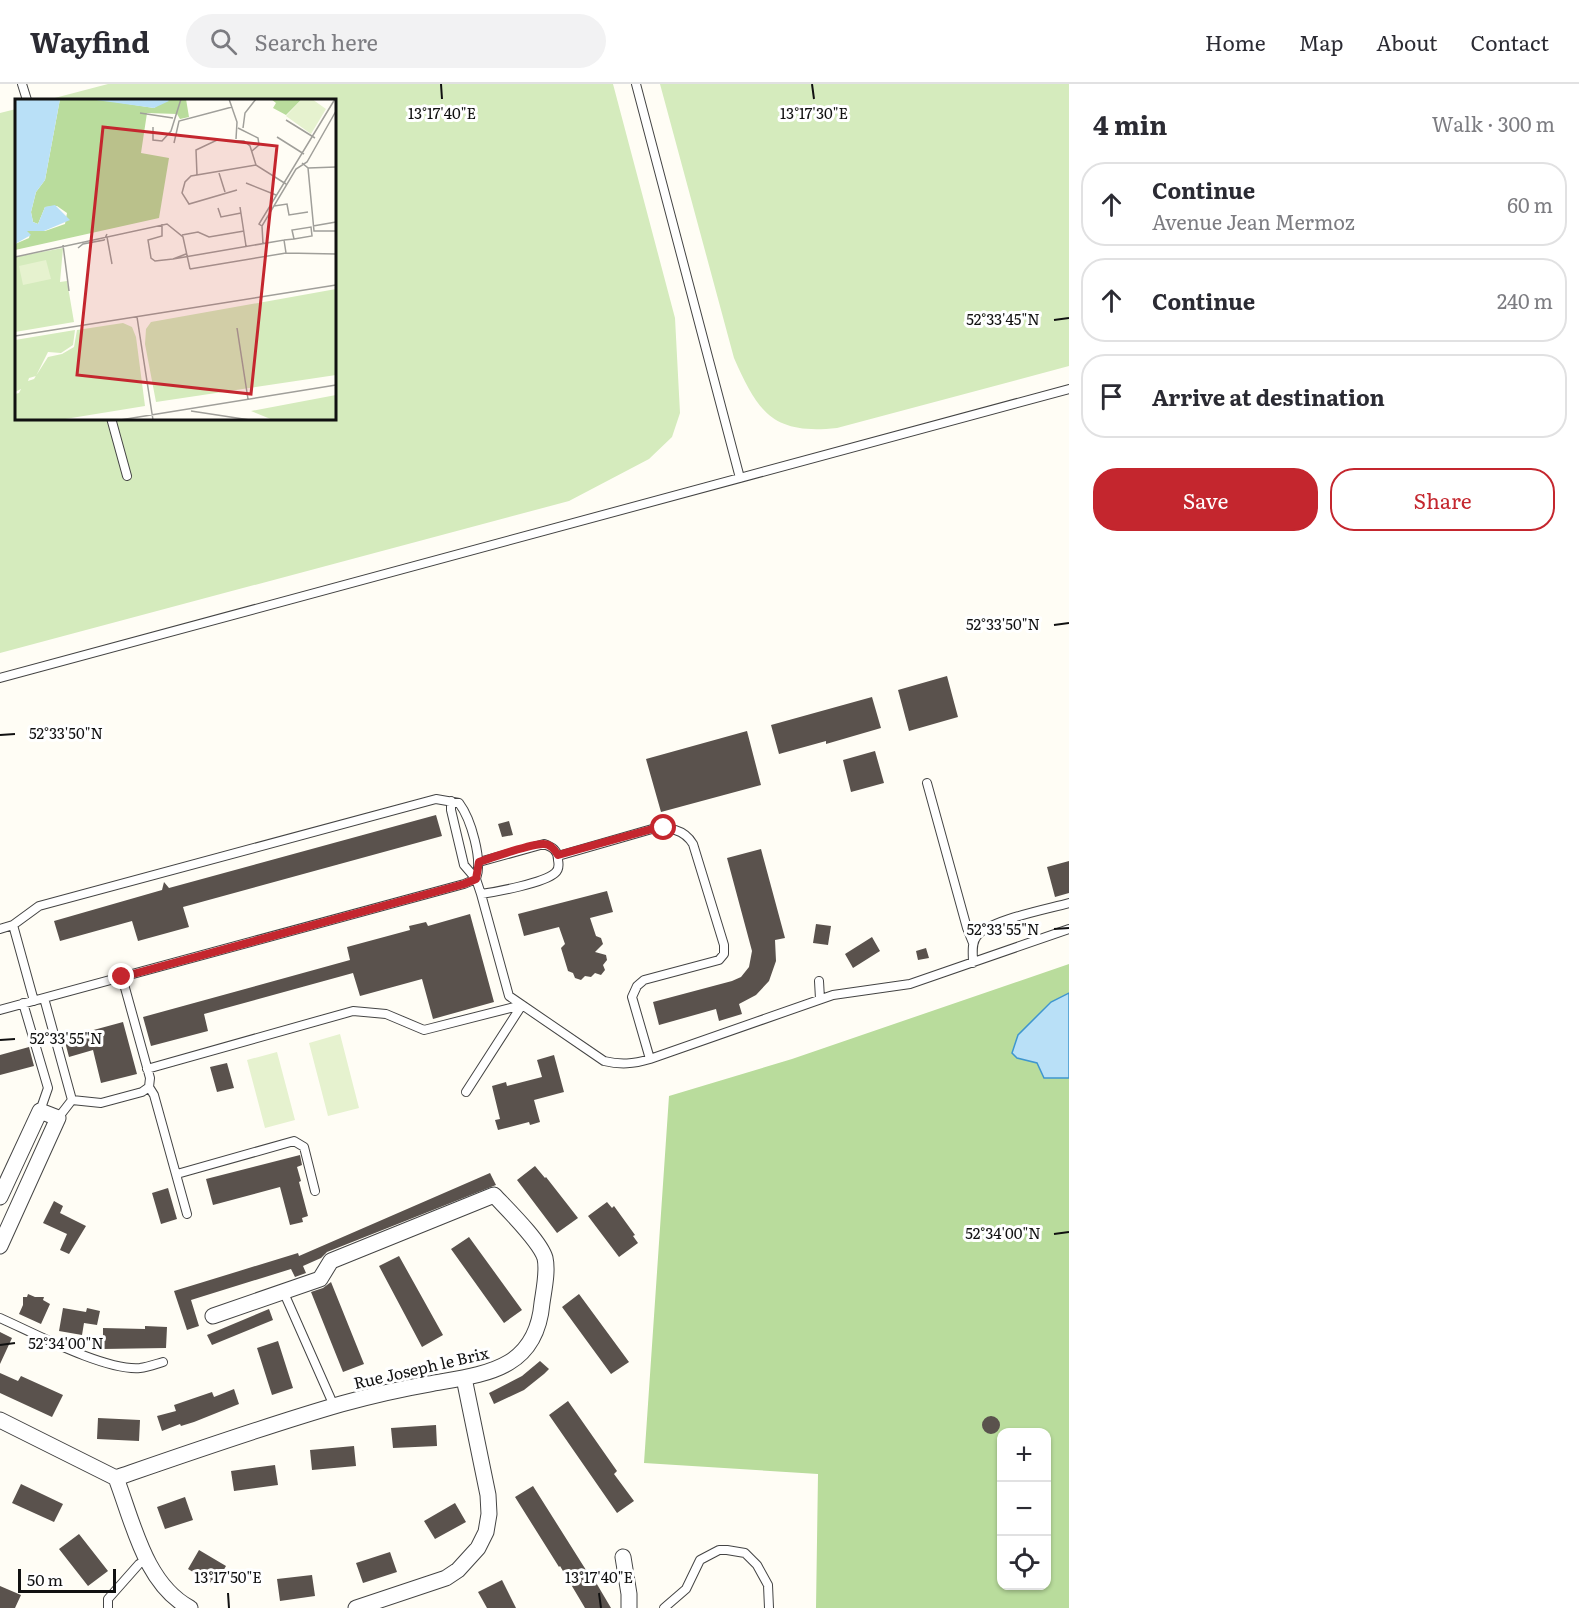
<!DOCTYPE html>
<html lang="en">
<head>
<meta charset="utf-8">
<style>
  :root { --surface:#fff; --page:#f2f2f3; --text:#2b2b33; --muted:#7c7c81; --line:#e1e1e2; --accent:#c4262e }
  body { margin:0; font-family:Literata,serif; background:var(--page); color:var(--text) }
  .controls { position:absolute; right:18px; bottom:18px; display:grid; overflow:hidden; border-radius:12px; box-shadow:0 2px 4px #0004 }
  .controls button { width:54px; height:54px; display:grid; place-items:center; padding:0; border:0; border-bottom:2px solid var(--line); background:var(--surface); color:var(--text); font:30px sans-serif }
  .scale { position:absolute; left:18px; bottom:15px; width:98px; box-sizing:border-box; padding-left:6px; border:3px solid #111; border-top:0; font-size:16px; line-height:21px; white-space:nowrap; color:#111; -webkit-text-stroke:4px #fff; paint-order:stroke }
  .stop { position:absolute; width:18px; height:18px; margin:-14px; border:4px solid #c4262e; border-radius:50%; background:#fff }
  .stop.end { background:#c4262e; border-color:#fff; box-shadow:0 2px 6px #0008 }
  .list { margin:0; padding:0; list-style:none }
  h2 { display:flex; justify-content:space-between; align-items:center; height:78px; margin:0; padding:0 24px; font-size:26px }
  h2 small { font-size:20px; font-weight:400; color:var(--muted) }
  .list li { display:grid; grid-template-columns:39px 1fr auto; gap:18px; align-items:center; box-sizing:border-box; height:84px; margin:0 12px 12px; padding:0 12px; border:2px solid var(--line); border-radius:24px }
  .list b { display:block; font-size:22px; white-space:nowrap }
  .list p { margin:0; font-size:20px; white-space:nowrap; color:var(--muted) }
  .list em { font-size:20px; font-style:normal; color:var(--muted) }
  .actions { display:flex; gap:12px; padding:18px 24px }
  .actions a { flex:1; padding:14px 0; border:2px solid var(--accent); border-radius:24px; text-align:center; font-size:21px; color:var(--accent) }
  .actions .main { background:var(--accent); color:#fff }
  .icon { flex:none; width:33px; height:33px; fill:none; stroke:currentColor; stroke-width:2; stroke-linecap:round; stroke-linejoin:round }
  .map { position:relative; flex:none; width:1069px; height:1524px; overflow:hidden }
  header { display:flex; align-items:center; gap:36px; box-sizing:border-box; height:84px; padding:0 30px; background:var(--surface); border-bottom:2px solid var(--line) }
  header strong { font-size:28px }
  nav { display:flex; gap:33px; margin-inline-start:auto; font-size:21px }
  .search { width:420px; height:54px; background:var(--page); display:flex; align-items:center; gap:15px; box-sizing:border-box; padding:0 21px; border-radius:33px; color:var(--muted); font-size:22px }
  main { display:flex }
  aside { flex:1; background:var(--surface) }
  .map>svg:first-child { display:block }
  .green { fill:#d5ebbd }
  .forest { fill:#b9dc9c; fill-rule:evenodd }
  .pitch { fill:#e6f2cf }
  .water { fill:#b9e0f7; stroke:#3f96cf; stroke-width:1.5 }
  .building { fill:#5a524d }
  .lines { fill:none; stroke-linecap:round; stroke-linejoin:round }
  .service-casing { stroke:#444; stroke-width:10 }
  .minor-casing { stroke:#444; stroke-width:17 }
  .service { stroke:#fff; stroke-width:8 }
  .minor { stroke:#fff; stroke-width:15 }
  .route { stroke:#c4262e; stroke-width:8 }
  .ticks { fill:none; stroke:#111; stroke-width:2 }
  .labels { text-anchor:middle; dominant-baseline:central; stroke-width:6; stroke-linejoin:round; paint-order:stroke }
  .street-label { font-size:16px; fill:#111; stroke:#fff }
  .inset-road { fill:none; stroke:#a09f9a; stroke-width:1.5 }
  .view { fill:#c4262e; fill-opacity:0.15; stroke:#c4262e; stroke-width:3 }
  .inset-edge { fill:none; stroke:#111; stroke-width:3 }
  .ticks-label { font-size:15px; text-anchor:middle; fill:#111; stroke:#fff; stroke-width:6; stroke-linejoin:round; paint-order:stroke }
</style>
</head>
<body>
<header>
<strong>Wayfind</strong>
<div class="search"><svg class="icon" aria-label="search" viewBox="0 0 24 24"><circle cx="10" cy="10" r="6"/><path d="M15 15l6 6"/></svg>Search here</div>
<nav><a>Home</a><a>Map</a><a>About</a><a>Contact</a></nav>
</header>
<main>
<div class="map">
<svg width="1069" height="1524" viewBox="0 0 1069 1524">
  <rect width="100%" height="100%" fill="#fffdf5"/>
  <!-- green -->
  <path class="green" d="M108,0H613L675,234L680,329L672,353L649,375L569,417L0,569V29L16,25V334H334V16H47Z
    M660,0H1069V282L837,344C772,351 758,328 734,274Z"/>
  <!-- forest -->
  <path class="forest" d="M1069,880V1524H816L818,1390L644,1379L669,1012L792,975ZM1002,1348H1046V1502H1002Z"/>
  <!-- pitch -->
  <path class="pitch" d="M340,950L359,1024L328,1032L309,959Z
    M277,968L295,1036L265,1044L247,976Z"/>
  <!-- water -->
  <path class="water" d="M1069,909V994H1044L1037,979L1017,974L1012,969L1018,951L1051,918Z"/>
  <!-- building -->
  <path class="building" d="M947,592L958,633L909,647L898,606Z
    M872,613L881,644L826,660V657L779,670L771,641Z
    M747,647L761,701L661,728L646,675Z
    M875,667L884,699L851,708L843,676Z
    M436,731L442,752L183,823L189,843L138,857L132,837L60,857L54,837L162,806L164,798L169,804Z
    M509,737L513,751L502,753L498,740Z
    M761,765L785,854L775,856L776,877L769,897L756,911L739,920L742,930L719,937L716,925L659,941L653,918L732,897L741,893L749,883L752,867L727,774Z
    M1069,777V809L1055,813L1047,783Z
    M607,807L613,828L590,834L596,852L601,854L603,860L595,868L606,871L607,876L603,881L605,886L601,891L595,889L591,893L585,892L581,896L575,894L573,889L568,887L561,864L565,860L559,843L524,852L518,830Z
    M470,830L494,918L433,935L422,895L360,912L353,889L204,930L208,947L151,962L143,933L350,876L347,863L410,846L409,842L426,838L428,842Z
    M816,840L831,842L828,861L813,859Z
    M872,853L880,867L853,884L845,870Z
    M926,864L929,874L918,876L916,867Z
    M123,938L137,990L101,999L93,966L69,973L64,954Z
    M29,963L34,982L0,991V971Z
    M554,971L564,1008L534,1016L540,1038L530,1041L529,1038L498,1046L495,1036L500,1035L492,1002L506,998L507,1002L542,993L537,976Z
    M227,979L234,1004L217,1008L210,983Z
    M300,1071L302,1081L297,1083L301,1097L299,1098L308,1132L302,1134L303,1138L290,1141L280,1103L213,1121L206,1095Z
    M535,1082L545,1094L546,1093L578,1134L557,1149L517,1096Z
    M490,1089L496,1101L327,1168L321,1174L303,1182L306,1189L295,1193L291,1185L191,1216L199,1242L187,1246L174,1207L298,1169L299,1172Z
    M168,1104L177,1135L161,1140L152,1109Z
    M54,1117L63,1122L60,1129L86,1142L69,1170L60,1166L67,1150L43,1139Z
    M607,1118L612,1124L614,1122L635,1151L633,1152L638,1159L619,1173L588,1132Z
    M469,1153L522,1226L504,1239L451,1165Z
    M399,1172L443,1251L422,1263L379,1182Z
    M331,1198L364,1280L343,1288L311,1208L323,1204Z
    M28,1210L35,1213H44L43,1216L50,1220L41,1240L19,1230L23,1221V1213H27Z
    M579,1210L629,1278L611,1290L562,1223Z
    M63,1224L86,1228L87,1224L100,1227L97,1241L84,1239L82,1251L59,1247Z
    M269,1225L273,1236L212,1261L207,1251Z
    M145,1242L167,1243L166,1264L103,1265V1244L145,1245Z
    M0,1248L12,1254L0,1280Z
    M278,1257L293,1304L272,1311L257,1264Z
    M540,1277L549,1285L544,1290L524,1306L494,1320L489,1309L522,1292Z
    M0,1289L18,1297L21,1292L63,1311L52,1333L0,1309Z
    M234,1305L239,1320L194,1338L181,1342L180,1340L162,1347L157,1332L176,1327L174,1321L212,1308L214,1313Z
    M568,1317L617,1387L614,1390L634,1417L617,1429L549,1331Z
    M982 1341a9 9 0 1 1 18 0a9 9 0 1 1-18 0Z
    M98,1334L140,1336L139,1357L97,1355Z
    M436,1341L437,1362L393,1364L391,1344Z
    M354,1362L356,1382L312,1386L310,1366Z
    M275,1381L278,1401L234,1407L231,1387Z
    M21,1400L63,1420L54,1438L12,1419Z
    M533,1402L586,1486L588,1485L611,1524H585L560,1482L559,1483L515,1413Z
    M185,1413L193,1436L165,1445L157,1423Z
    M455,1419L466,1438L435,1455L424,1437Z
    M79,1450L108,1487L88,1502L59,1465Z
    M199,1466L226,1482L215,1501L188,1485Z
    M390,1468L397,1488L363,1499L356,1479Z
    M312,1491L315,1512L280,1517L277,1495Z
    M502,1496L516,1524H487L478,1508Z
    M0,1502L21,1511L15,1524H0Z"/>
  <g class="lines">
    <defs>
      <path id="service" d="M22,0L27,16
        M636,0L740,394
        M111,334L127,392
        M0,594L1069,305
        M927,699L967,844L973,859
        M451,717V726L464,781L476,795L481,810L509,912L604,977C621,981 633,980 650,975L833,911L910,900L1069,845
        M558,772L652,745C669,743 684,745 693,760L724,861V870L719,876L644,896L637,902L632,913L650,975
        M479,778L544,760C552,763 558,766 558,776C559,781 559,786 555,789C544,799 496,808 481,810
        M13,841L34,917
        M0,845L13,841L39,822L436,715L459,719C471,735 483,776 476,795L464,800L0,926
        M973,879C973,870 971,859 977,852C989,836 1048,825 1069,819
        M122,893L150,994L149,1003L154,1011L187,1130
        M819,897L820,915
        M44,914L72,1016
        M23,919L48,1004L40,1027
        M147,985L353,927L386,930L424,946L522,921
        M466,1008L522,921
        M58,1034L72,1016L101,1019L142,1008L149,1003
        M177,1090L294,1057L304,1063L315,1107
        M284,1209L334,1322
        M0,1234C34,1249 105,1287 140,1284C148,1283 156,1280 163,1278
        M108,1524V1515L139,1480L147,1476
        M664,1524L686,1505L700,1476L719,1466H727L745,1469L757,1481L768,1501L769,1524"/>
      <path id="minor" d="M0,1113L40,1027L58,1034L0,1162
        M0,1336L116,1394C191,1368 265,1342 341,1320C370,1312 400,1305 429,1300C484,1290 536,1287 542,1219C544,1205 548,1187 545,1174C540,1157 507,1125 494,1111L331,1177L320,1195L213,1232
        M116,1394C133,1438 145,1500 190,1524
        M623,1473L629,1510V1524
        M356,1524L446,1494L458,1486L478,1464L486,1448L489,1430L488,1411L464,1294"/>
    </defs>
    <!-- service casing -->
    <use href="#service" class="service-casing"/>
    <!-- minor casing -->
    <use href="#minor" class="minor-casing"/>
    <!-- service -->
    <use href="#service" class="service"/>
    <!-- minor -->
    <use href="#minor" class="minor"/>
  </g>
  <g class="lines">
    <!-- route -->
    <path class="route" d="M122,893L464,800L476,795L479,778C490,774 534,759 544,760C551,760 555,766 558,771L652,745L664,744"/>
  </g>
  <!-- ticks -->
  <path class="ticks" d="M441,0L442,15M812,0L814,15M1054,236L1069,234M1054,541L1069,539M0,651L15,650M1054,845L1069,844M0,956L15,955M1054,1150L1069,1148M0,1261L15,1259M228,1509L229,1524M599,1509L601,1524"/>
  <g class="labels">
    <!-- street labels -->
    <g class="street-label">
      <text transform="translate(421 1283) rotate(-13)">Rue Joseph le Brix</text>
    </g>
  </g>
  <!-- overview -->
  <g transform="translate(15 15)">
    <rect width="321" height="321" fill="#fffdf5"/>
    <path d="M48,149L45,183L52,182L59,223L0,233V158ZM321,190V276L141,303L130,245L131,230L136,223ZM108,224L117,228L121,238L130,307L44,321H0V295L4,294L6,290L0,293V241L60,231L58,246L46,254L33,253L21,277L14,279L13,282L19,280L33,258L47,255L59,248L62,231ZM321,296V321H258L236,312Z" fill="#d5ebbd"/>
    <path d="M45,0H81L139,9L152,0H171L174,18L165,20L162,15L132,14L126,54L154,59L144,119L0,151V145L14,139L15,135L7,138L12,132H30L50,125L52,114L42,107L30,108L23,125L18,123L16,113L21,93L30,81ZM256,0H287L271,16L258,9L261,4Z" fill="#b9dc9c"/>
    <path d="M287,0H297L311,10L296,35L271,17ZM31,161L36,180L8,186L4,167Z" fill="#e6f2cf"/>
    <path d="M0,0H45L30,81L21,93L16,113L18,123L23,125L30,108L40,106L55,121L29,132H12L16,136L0,145ZM74,0H152L154,2L139,9Z" fill="#b9e0f7"/>
    <path class="inset-road" d="M214,0L222,23L221,40M320,0L244,125L247,127L281,70L292,63L321,12M125,14L158,19M271,21L300,39M138,28V41L147,42L156,32L166,0M223,29L243,39L244,46L237,52M228,29L230,14L241,0M262,38L289,55M159,44L164,22L217,8M287,64L293,69L299,132H321M293,69L321,68M204,74L210,93M182,76L181,51L202,41L229,42L235,47L241,66M231,84L261,96M222,91L174,105L167,94L170,83L176,77L241,66L271,85M259,107L272,105L274,116L293,113M225,108L231,147M203,109L206,118L226,114M147,125V137L133,141L136,159L140,162L158,160M247,127L248,145M298,127L321,123M167,136L183,133L194,138L229,132M92,138L97,165M269,141L279,140L297,137L296,128L277,131L279,140M48,146L54,192M63,149L68,145L89,141L92,135M171,155L158,160L269,141L271,154M0,158L152,125L168,138L175,170M175,170L271,154L321,155M122,218L138,321M222,229L233,300M0,237L321,186M176,312L235,321M105,321L321,286"/>
    <path class="view" d="M88,28L262,47L236,295L62,276Z"/>
    <rect width="321" height="321" class="inset-edge"/>
  </g>
  <g class="ticks-label">
    <text x="442" y="35">13°17'40"E</text>
    <text x="814" y="35">13°17'30"E</text>
    <text x="1003" y="241">52°33'45"N</text>
    <text x="1003" y="546">52°33'50"N</text>
    <text x="66" y="655">52°33'50"N</text>
    <text x="1003" y="851">52°33'55"N</text>
    <text x="66" y="960">52°33'55"N</text>
    <text x="1003" y="1155">52°34'00"N</text>
    <text x="66" y="1265">52°34'00"N</text>
    <text x="228" y="1499">13°17'50"E</text>
    <text x="599" y="1499">13°17'40"E</text>
  </g>
</svg>
<div class="controls">
<button>+</button>
<button>−</button>
<button><svg class="icon" aria-label="locate" viewBox="0 0 24 24"><circle cx="12" cy="12" r="6"/><path d="M12 2v4M12 18v4M2 12h4M18 12h4"/></svg></button>
</div>
<div class="scale">50 m</div>
<div class="stop" style="left:664px;top:744px"></div>
<div class="stop end" style="left:122px;top:893px"></div>
</div>
<aside>
<h2>4 min<small>Walk · 300 m</small></h2>
<ul class="list">
<li><svg class="icon" aria-label="ahead" viewBox="0 0 24 24"><path d="M12 20V5M6 11l6-6 6 6"/></svg><div><b>Continue</b><p>Avenue Jean Mermoz</p></div><em>60 m</em></li>
<li><svg class="icon" aria-label="ahead" viewBox="0 0 24 24"><path d="M12 20V5M6 11l6-6 6 6"/></svg><div><b>Continue</b></div><em>240 m</em></li>
<li><svg class="icon" aria-label="arrive" viewBox="0 0 24 24"><path d="M6 21V4h12l-3 4 3 4H6"/></svg><div><b>Arrive at destination</b></div></li>
</ul>
<div class="actions"><a class="main">Save</a><a>Share</a></div>
</aside>
</main>
</body>
</html>
